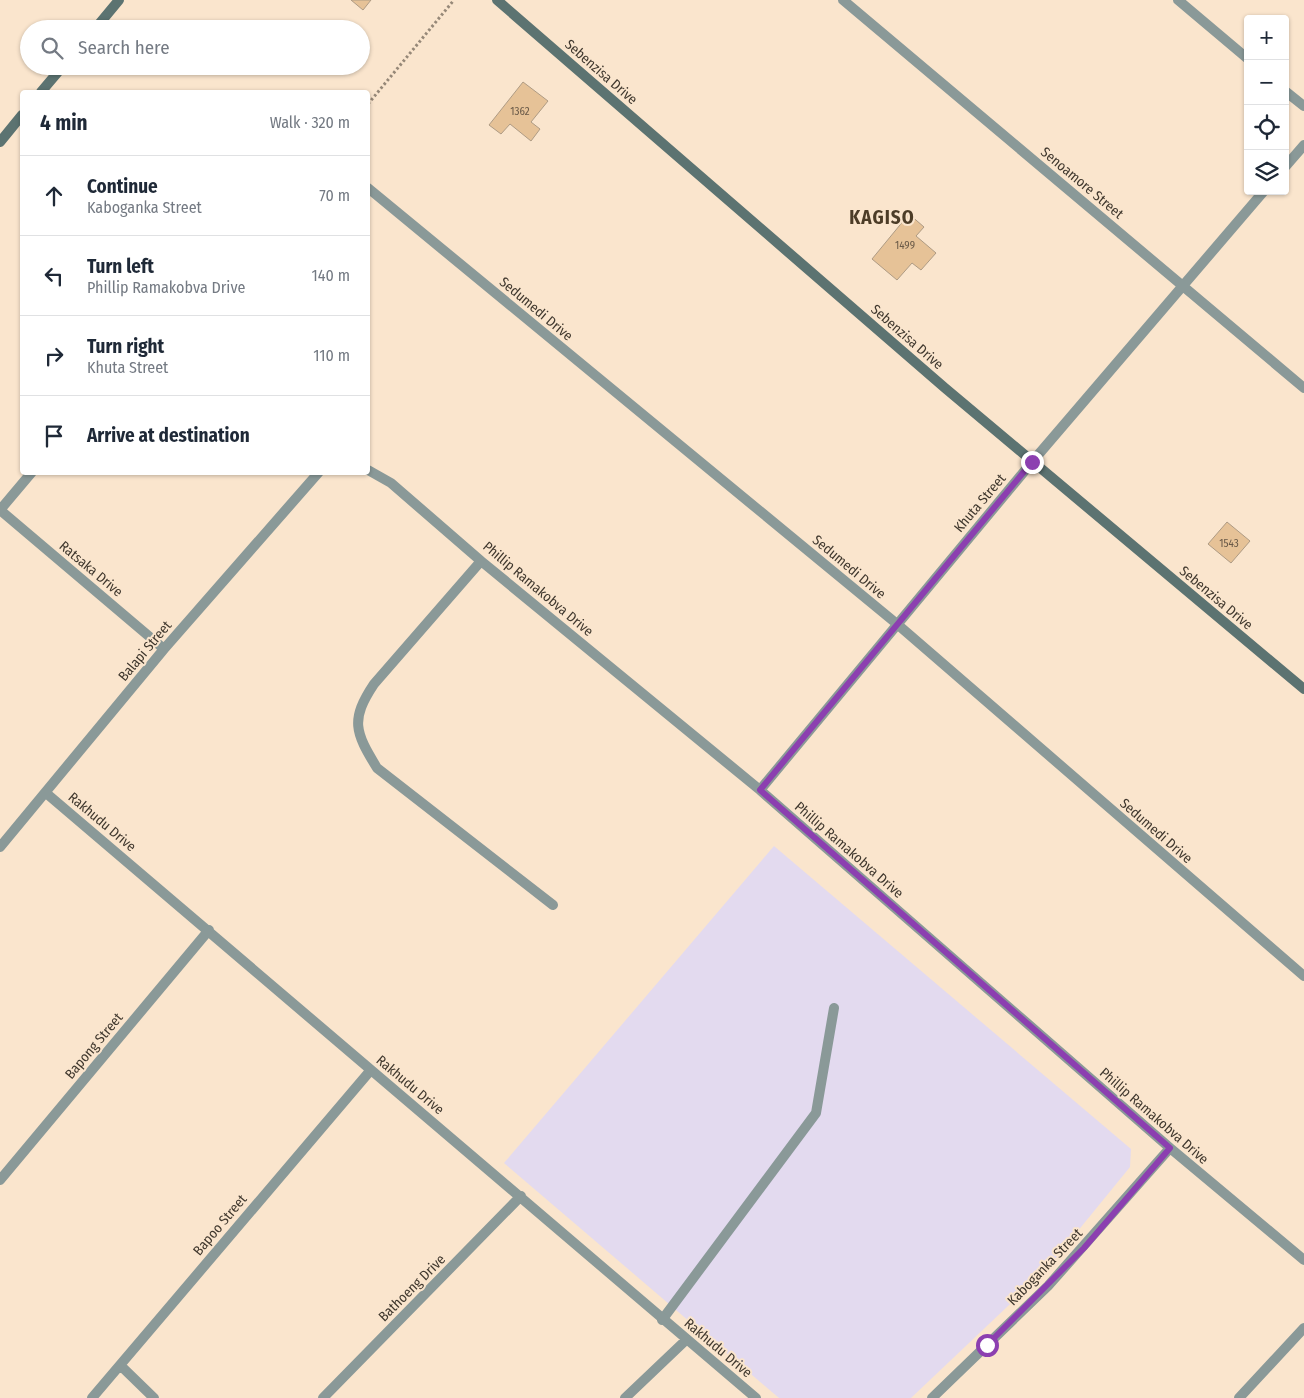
<!DOCTYPE html>
<html lang="en">
<head>
<meta charset="utf-8">
<style>
  :root { --surface:#fff; --page:#f6f6f7; --text:#1f2937; --muted:#747a83; --line:#e0e1e3 }
  body { margin:0; font-family:"Fira Sans Condensed",sans-serif; background:var(--page); color:var(--text) }
  .controls { position:absolute; right:15px; top:15px; display:grid; overflow:hidden; border-radius:5px; box-shadow:0 1px 4px #0004 }
  .controls button { width:45px; height:45px; display:grid; place-items:center; padding:0; border:0; border-bottom:1px solid var(--line); background:var(--surface); color:var(--text); font:25px sans-serif }
  .stop { position:absolute; width:15px; height:15px; margin:-11px; border:4px solid #8c3fb0; border-radius:50%; background:#fff }
  .stop.end { background:#8c3fb0; border-color:#fff; box-shadow:0 1px 5px #0008 }
  .list { margin:0; padding:0; list-style:none }
  h2 { display:flex; justify-content:space-between; align-items:center; height:65px; margin:0; padding:0 20px; font-size:21px }
  h2 small { font-size:16px; font-weight:400; color:var(--muted) }
  .list li { display:grid; grid-template-columns:32px 1fr auto; gap:15px; align-items:center; box-sizing:border-box; height:80px; padding:0 20px; border-top:1px solid var(--line) }
  .list b { display:block; font-size:19px; white-space:nowrap }
  .list p { margin:0; font-size:16px; white-space:nowrap; color:var(--muted) }
  .list em { font-size:16px; font-style:normal; color:var(--muted) }
  .icon { flex:none; width:28px; height:28px; fill:none; stroke:currentColor; stroke-width:2; stroke-linecap:round; stroke-linejoin:round }
  .map { position:relative; flex:none; width:1304px; height:1398px; overflow:hidden }
  .search { position:absolute; background:var(--surface); box-shadow:0 1px 4px #0004; left:20px; top:20px; width:350px; height:55px; display:flex; align-items:center; gap:12px; box-sizing:border-box; padding:0 18px; border-radius:28px; color:var(--muted); font-size:19px }
  .panel { position:absolute; background:var(--surface); box-shadow:0 1px 4px #0004; left:20px; top:90px; width:350px; height:385px; border-radius:5px }
  .map>svg:first-child { display:block }
  .education { fill:#e3daef }
  .building { fill:#e6c297; stroke:#ae9b84 }
  .lines { fill:none; stroke-linecap:round; stroke-linejoin:round }
  .path { stroke:#968878; stroke-width:3; stroke-dasharray:2.5 2.5; stroke-linecap:butt }
  .lane { stroke:#8a9998; stroke-width:10 }
  .street { stroke:#8a9998; stroke-width:10 }
  .secondary { stroke:#5c7371; stroke-width:10 }
  .route { stroke:#8c3fb0; stroke-width:6 }
  .labels { text-anchor:middle; dominant-baseline:central; stroke-width:4; stroke-linejoin:round; paint-order:stroke }
  .number-label { font-size:11px; fill:#6a5a48 }
  .street-label { font-size:14px; fill:#40382e; stroke:#fae5cd }
  .district-label { font-size:19px; font-weight:bold; letter-spacing:1px; fill:#4c3c27; stroke:#fae5cd }
</style>
</head>
<body>
<div class="map">
<svg width="1304" height="1398" viewBox="0 0 1304 1398">
  <rect width="100%" height="100%" fill="#fae5cd"/>
  <!-- education -->
  <path class="education" d="M774,846L1131,1149L1130,1167L1046,1270L911,1398H779L504,1163Z"/>
  <!-- building -->
  <path class="building" d="M351,0H371L363,10Z
    M523,82L548,101L531,122L540,129L531,141L510,124L501,134L489,125Z
    M909,214L924,227L916,236L936,253L921,270L912,263L897,280L872,259Z
    M1227,522L1250,541L1231,563L1208,544Z"/>
  <g class="lines">
    <!-- path -->
    <path class="path" d="M368,104L454,0"/>
    <!-- lane -->
    <path class="lane" d="M662,1320L816,1113L834,1008"/>
    <!-- street -->
    <path class="street" d="M843,0L1304,388
      M1178,0L1248,59
      M1285,91L1304,106
      M1285,167L1304,145
      M368,188L897,624L1304,976
      M368,470L391,483L481,561L760,790L1170,1148L1304,1260
      M32,472L0,510L164,649
      M481,561L374,684C350,720 355,732 377,768L553,905
      M760,790L1032,462L1264,191
      M46,793L756,1398
      M0,847L164,649L319,472
      M0,1180L209,930
      M120,1365L154,1398
      M92,1398L370,1071
      M323,1398L521,1196
      M625,1398L686,1340
      M932,1398L1048,1286L1170,1148
      M1239,1398L1304,1328"/>
    <!-- secondary -->
    <path class="secondary" d="M497,0L945,388L1304,689
      M95,29L119,0
      M41,92L63,66
      M0,142L22,115"/>
  </g>
  <g class="lines">
    <!-- route -->
    <path class="route" d="M987,1345L1084,1248L1170,1148L760,790L1032,462"/>
  </g>
  <g class="labels">
    <!-- number labels -->
    <g class="number-label">
      <text x="520" y="111">1362</text>
      <text x="905" y="245">1499</text>
      <text x="1229" y="543">1543</text>
    </g>
    <!-- street labels -->
    <g class="street-label">
      <text transform="translate(601 72) rotate(41)">Sebenzisa Drive</text>
      <text transform="translate(1082 183) rotate(40)">Senoamore Street</text>
      <text transform="translate(536 309) rotate(40)">Sedumedi Drive</text>
      <text transform="translate(907 337) rotate(41)">Sebenzisa Drive</text>
      <text transform="translate(980 503) rotate(-50)">Khuta Street</text>
      <text transform="translate(849 567) rotate(40)">Sedumedi Drive</text>
      <text transform="translate(91 569) rotate(40)">Ratsaka Drive</text>
      <text transform="translate(538 589) rotate(40)">Phillip Ramakobva Drive</text>
      <text transform="translate(1216 598) rotate(40)">Sebenzisa Drive</text>
      <text transform="translate(145 651) rotate(-50)">Balapi Street</text>
      <text transform="translate(102 822) rotate(40)">Rakhudu Drive</text>
      <text transform="translate(1156 831) rotate(41)">Sedumedi Drive</text>
      <text transform="translate(849 850) rotate(41)">Phillip Ramakobva Drive</text>
      <text transform="translate(94 1046) rotate(-50)">Bapong Street</text>
      <text transform="translate(410 1085) rotate(40)">Rakhudu Drive</text>
      <text transform="translate(1154 1116) rotate(41)">Phillip Ramakobva Drive</text>
      <text transform="translate(220 1225) rotate(-50)">Bapoo Street</text>
      <text transform="translate(1045 1267) rotate(-46)">Kaboganka Street</text>
      <text transform="translate(412 1288) rotate(-45)">Bathoeng Drive</text>
      <text transform="translate(718 1348) rotate(40)">Rakhudu Drive</text>
    </g>
    <!-- district labels -->
    <g class="district-label">
      <text x="882" y="217">KAGISO</text>
    </g>
  </g>
</svg>
<div class="controls">
<button>+</button>
<button>−</button>
<button><svg class="icon" aria-label="locate" viewBox="0 0 24 24"><circle cx="12" cy="12" r="6"/><path d="M12 2v4M12 18v4M2 12h4M18 12h4"/></svg></button>
<button><svg class="icon" aria-label="layers" viewBox="0 0 24 24"><path d="M12 4l9 5-9 5-9-5zM3 14l9 5 9-5"/></svg></button>
</div>
<div class="stop" style="left:987px;top:1345px"></div>
<div class="stop end" style="left:1032px;top:462px"></div>
<div class="search"><svg class="icon" aria-label="search" viewBox="0 0 24 24"><circle cx="10" cy="10" r="6"/><path d="M15 15l6 6"/></svg>Search here</div>
<section class="panel">
<h2>4 min<small>Walk · 320 m</small></h2>
<ul class="list">
<li><svg class="icon" aria-label="ahead" viewBox="0 0 24 24"><path d="M12 20V5M6 11l6-6 6 6"/></svg><div><b>Continue</b><p>Kaboganka Street</p></div><em>70 m</em></li>
<li><svg class="icon" aria-label="left" viewBox="0 0 24 24"><path d="M17 20v-9H6M10 6l-5 5 5 5"/></svg><div><b>Turn left</b><p>Phillip Ramakobva Drive</p></div><em>140 m</em></li>
<li><svg class="icon" aria-label="right" viewBox="0 0 24 24"><path d="M7 20v-9h11M14 6l5 5-5 5"/></svg><div><b>Turn right</b><p>Khuta Street</p></div><em>110 m</em></li>
<li><svg class="icon" aria-label="arrive" viewBox="0 0 24 24"><path d="M6 21V4h12l-3 4 3 4H6"/></svg><div><b>Arrive at destination</b></div></li>
</ul>
</section>
</div>
</body>
</html>
